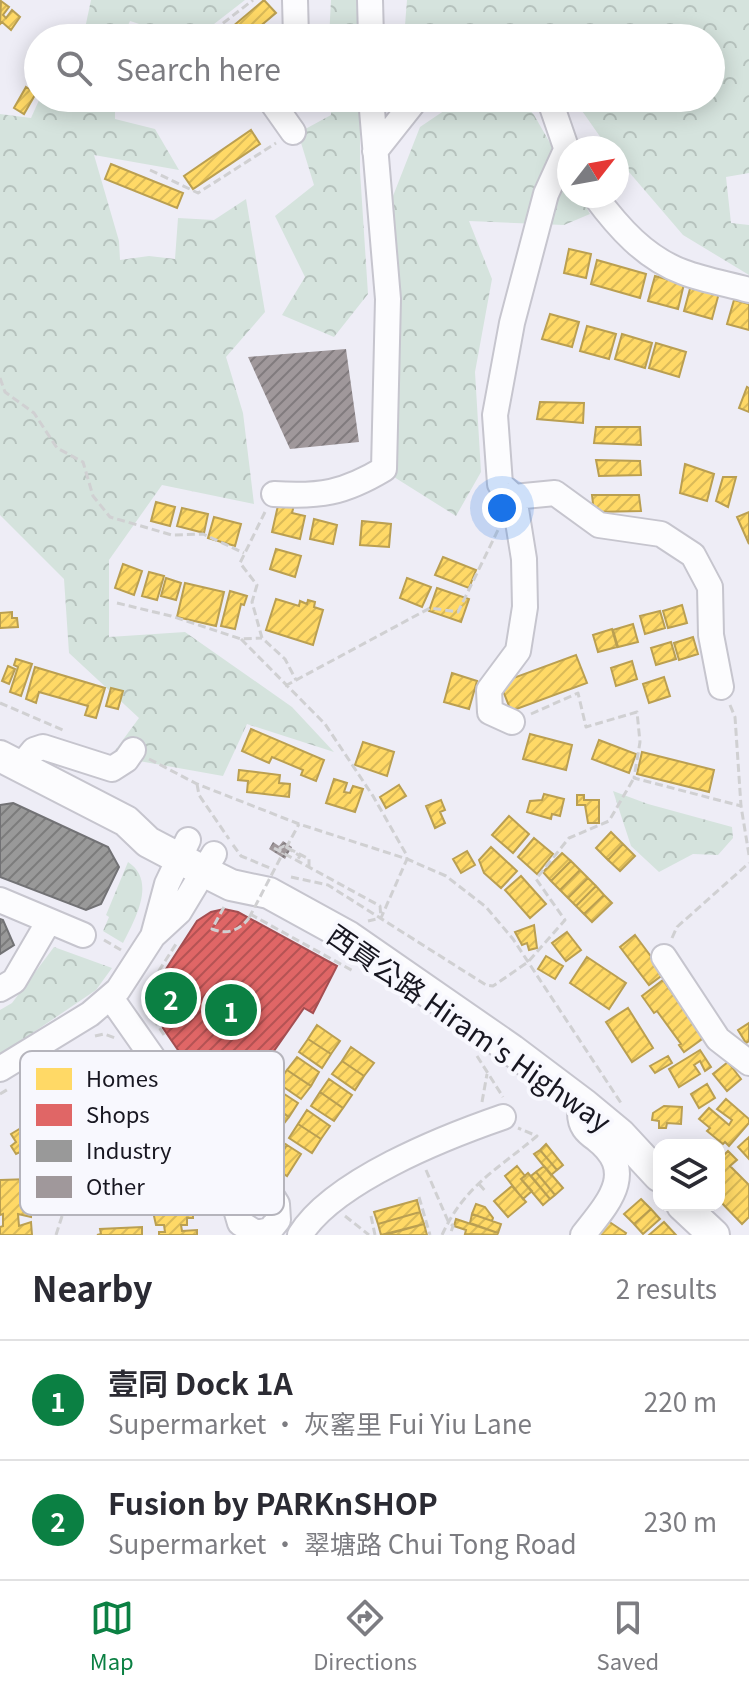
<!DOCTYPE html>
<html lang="en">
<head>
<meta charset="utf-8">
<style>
  :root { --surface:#fff; --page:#f2f2f3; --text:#2b2b33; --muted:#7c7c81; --line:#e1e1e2; --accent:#0b8043 }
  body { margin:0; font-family:Georgia,"Noto Sans TC",serif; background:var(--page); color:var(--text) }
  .controls { position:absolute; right:24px; bottom:24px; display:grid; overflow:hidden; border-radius:16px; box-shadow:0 4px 20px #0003 }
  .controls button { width:72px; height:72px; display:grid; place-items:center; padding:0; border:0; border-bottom:2px solid var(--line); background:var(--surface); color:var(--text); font:40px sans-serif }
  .compass { position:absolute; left:557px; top:136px; width:72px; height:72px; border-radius:50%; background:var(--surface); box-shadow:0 4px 20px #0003; rotate:59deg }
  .you { position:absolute; left:502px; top:508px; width:28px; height:28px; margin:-20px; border:6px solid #fff; border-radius:50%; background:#1a73e8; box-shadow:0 0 0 12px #1a73e833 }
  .badge { display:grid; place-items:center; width:52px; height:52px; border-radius:50%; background:var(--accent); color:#fff; font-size:26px; font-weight:700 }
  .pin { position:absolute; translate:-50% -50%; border:4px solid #fff; box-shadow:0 2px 8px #0006 }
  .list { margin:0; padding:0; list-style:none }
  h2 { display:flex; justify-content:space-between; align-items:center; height:104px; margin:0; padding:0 32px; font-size:34px }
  h2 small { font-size:26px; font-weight:400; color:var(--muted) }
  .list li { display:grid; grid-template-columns:52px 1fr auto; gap:24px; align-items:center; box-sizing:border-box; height:120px; padding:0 32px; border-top:2px solid var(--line) }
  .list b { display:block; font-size:30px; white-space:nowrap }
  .list p { margin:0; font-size:26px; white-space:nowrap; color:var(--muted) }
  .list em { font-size:26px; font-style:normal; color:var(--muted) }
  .icon { flex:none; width:44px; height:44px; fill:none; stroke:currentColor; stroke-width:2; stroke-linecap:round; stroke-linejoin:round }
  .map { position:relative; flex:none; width:749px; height:1235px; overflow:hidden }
  .search { position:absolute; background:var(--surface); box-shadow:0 4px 20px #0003; left:24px; right:24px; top:24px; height:88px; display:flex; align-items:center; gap:20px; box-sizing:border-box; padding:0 28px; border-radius:44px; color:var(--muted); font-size:30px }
  .sheet { height:344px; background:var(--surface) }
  nav { display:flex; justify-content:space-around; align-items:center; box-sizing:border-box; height:112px; border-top:2px solid var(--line); background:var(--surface); font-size:22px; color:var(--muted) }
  nav a { display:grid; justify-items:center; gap:4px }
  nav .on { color:var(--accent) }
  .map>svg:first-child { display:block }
  .forest { fill:url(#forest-crowns) }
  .homes { fill:url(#homes-hatch); stroke:#ba9f51; stroke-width:2 }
  .shops { fill:url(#shops-hatch); stroke:#a44e51; stroke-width:2 }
  .industry { fill:url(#industry-hatch); stroke:#727275; stroke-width:2 }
  .building { fill:url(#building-hatch) }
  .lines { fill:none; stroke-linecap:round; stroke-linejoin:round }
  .minor-casing { stroke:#c6c5ce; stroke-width:28 }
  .major-casing { stroke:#c6c5ce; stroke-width:34 }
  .path { stroke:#d0d0d2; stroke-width:3; stroke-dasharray:8 4; stroke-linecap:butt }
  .minor { stroke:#fcfcfe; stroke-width:24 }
  .major { stroke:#fcfcfe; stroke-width:30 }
  .path-bridge { stroke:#d0d0d2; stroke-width:3; stroke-dasharray:8 4; stroke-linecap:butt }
  .labels { text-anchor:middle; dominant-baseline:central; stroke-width:8; stroke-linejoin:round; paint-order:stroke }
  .street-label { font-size:28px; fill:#181721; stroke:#f8f8fe }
  .key { fill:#f8f8fe; stroke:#b5b4bc; stroke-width:2 }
  .key-label { font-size:22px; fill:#181721 }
</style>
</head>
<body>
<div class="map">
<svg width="749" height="1235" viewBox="0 0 749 1235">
  <defs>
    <pattern id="forest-crowns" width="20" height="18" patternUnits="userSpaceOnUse" patternTransform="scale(2)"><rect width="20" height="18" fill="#d5e3dd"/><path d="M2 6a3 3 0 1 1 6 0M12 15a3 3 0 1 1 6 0" fill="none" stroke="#b6c2bd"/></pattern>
    <pattern id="homes-hatch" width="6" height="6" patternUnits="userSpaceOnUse" patternTransform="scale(2)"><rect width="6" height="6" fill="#ffd966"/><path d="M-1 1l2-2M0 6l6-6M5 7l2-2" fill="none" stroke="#daba58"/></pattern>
    <pattern id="shops-hatch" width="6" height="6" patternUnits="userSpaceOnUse" patternTransform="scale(2)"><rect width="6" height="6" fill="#e06666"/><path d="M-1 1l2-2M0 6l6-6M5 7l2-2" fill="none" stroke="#b55354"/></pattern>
    <pattern id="industry-hatch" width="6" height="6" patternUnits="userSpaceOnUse" patternTransform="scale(2)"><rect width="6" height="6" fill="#999"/><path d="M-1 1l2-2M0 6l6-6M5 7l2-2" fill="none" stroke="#7c7c7c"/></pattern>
    <pattern id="building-hatch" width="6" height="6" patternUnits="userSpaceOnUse" patternTransform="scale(2)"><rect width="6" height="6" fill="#a0989b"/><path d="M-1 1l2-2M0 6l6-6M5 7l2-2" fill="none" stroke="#817b7e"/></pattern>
  </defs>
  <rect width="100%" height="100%" fill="#eeedf6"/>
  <!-- forest -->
  <path class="forest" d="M91,0H245L196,38H182L130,21L122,38H83Z
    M331,0H360V38H329Z
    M407,0H749V173L726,177L731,223L749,225V275L683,235L617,158V148H608L573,98H711V38H534L525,25L492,38H404Z
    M40,98H115V119L155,129L179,170L94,155L119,241L120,260L149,256L175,259L178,218L214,220L246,199L265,312L226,357L243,413L254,504L162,485L109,560V637L185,632L292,707L334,752L247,724L223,776L111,756L139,718L69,653L64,579L0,515V114L31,118Z
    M331,98H360V171L368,294L334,337L282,315L305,277L275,216L314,185L298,133L331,115Z
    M463,98H519L534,115L569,176V196H580L590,214L564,225L469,221L492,279L475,372L481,472L456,516L394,477L393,196L420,127Z
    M613,791L648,804L732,827L733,838L718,855L693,854L659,872L631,846Z
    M128,862C157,881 135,919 123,943L103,931L109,917L106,915Z
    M54,947L112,968L96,990L0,1055V1010L12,1003Z"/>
  <!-- homes -->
  <path class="homes" d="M264,0L276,13L246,38H219Z
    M1,1L9,7L3,15L6,18L12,10L20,17L11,30L2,22L0,24Z
    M71,26L75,38H59L57,30Z
    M26,87L36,93L24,114L14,108Z
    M251,130L260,144L193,189L184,176Z
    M111,164L183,193L177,208L105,179Z
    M569,249L591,254L586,278L564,273Z
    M597,260L646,274L640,298L591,284Z
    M655,276L684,284L678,309L648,301Z
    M691,285L719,293L712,319L684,311Z
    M734,300L749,304V330L727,324Z
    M550,314L579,322L572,347L542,339Z
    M587,326L616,334L609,359L580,351Z
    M622,334L652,343L645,368L615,359Z
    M656,343L686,352L679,377L649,368Z
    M747,387L749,388V412L739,408Z
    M540,402L584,403L583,423L537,419Z
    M596,427H640L641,445L594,443Z
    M596,460L640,461L641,475L599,476Z
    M685,464L714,474L707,501L680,493Z
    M723,477H736L728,507L716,501Z
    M592,495H639L641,511L594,512Z
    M279,501L294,505L292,513L305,516L300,539L272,532Z
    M156,502L175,507L170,526L151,521Z
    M182,508L208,514L204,533L177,526Z
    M749,512V544L737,517Z
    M214,517L241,524L235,546L208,538Z
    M314,519L337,525L333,544L310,539Z
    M362,521L391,524L389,547L360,545Z
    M276,549L301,556L295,577L270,569Z
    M443,557L476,570L469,588L435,575Z
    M123,564L142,571L134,595L115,588Z
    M149,572L164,576L157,600L142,596Z
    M166,578L181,583L176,600L161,596Z
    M407,578L431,587L422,607L400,598Z
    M185,583L224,592L216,626L177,617Z
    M437,588L469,599L461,622L429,611Z
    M230,591L247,596L244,605L241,604L235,629L221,626Z
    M276,599L299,606L300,601L307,604L308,600L315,602L314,607L323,610L313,645L266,630Z
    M682,605L687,623L668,628L663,611Z
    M660,611L665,628L645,634L640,616Z
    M12,612V618H17L18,627L0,628V613Z
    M633,624L638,642L618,647L613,630Z
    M612,629L617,647L598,652L593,635Z
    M693,637L698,654L679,660L674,643Z
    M671,642L676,659L656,665L651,648Z
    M576,655L587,683L511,711L500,683Z
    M16,659L32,664L21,696L10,692L18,667L14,665Z
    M632,661L637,679L616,686L611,668Z
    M8,666L15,669L9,684L2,681Z
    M35,667L105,688L96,718L85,715L88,706L39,692L36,703L26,699Z
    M452,673L477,681L469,709L444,702Z
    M664,677L670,696L649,703L643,684Z
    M111,688L123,691L118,709L106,706Z
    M251,729L324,760L316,781L301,775L303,770L272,757L269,763L242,751Z
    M530,734L572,745L566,770L523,759Z
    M599,740L636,754L629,773L592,759Z
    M363,742L394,752L387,776L355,765Z
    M642,752L714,770L709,792L637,774Z
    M239,770L280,775L279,783L290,784L289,797L247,792L248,781L238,780Z
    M334,779L347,783L344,792L350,793L353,786L363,789L355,812L326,803Z
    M399,785L406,796L386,808L380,797Z
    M544,794L564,799L560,816L552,814L551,819L527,812L530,801L542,800Z
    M577,795H584V800H599V823H588L585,805H577Z
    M441,800L445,810L440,812L445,823L435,828L426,806Z
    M509,816L529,834L513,853L492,835Z
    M611,832L623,844L608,860L596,848Z
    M534,838L553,854L537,874L518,857Z
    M623,844L635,856L620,871L608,860Z
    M491,847L517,871L501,888L484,873L479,860Z
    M467,851L475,865L461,873L453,859Z
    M562,853L571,861L551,881L543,872Z
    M571,861L580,870L560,890L551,881Z
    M580,870L588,878L568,898L560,890Z
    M521,876L546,904L530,918L505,890Z
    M588,878L596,886L576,906L568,898Z
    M596,886L604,895L584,914L576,906Z
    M604,895L612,903L592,922L584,914Z
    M534,925L537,948L529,950L527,943L522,945L515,932Z
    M567,932L581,950L566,961L552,943Z
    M635,935L664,974L649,985L620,947Z
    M546,956L563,966L555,979L538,969Z
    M587,957L626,983L609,1009L570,983Z
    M663,980L676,998L678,996L705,1037L684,1052L679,1045L681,1044L657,1011L654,1013L642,996Z
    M628,1008L653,1048L632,1062L606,1022Z
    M749,1023V1041L746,1043L738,1030Z
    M317,1025L340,1041L331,1054L308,1039Z
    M308,1039L331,1054L322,1068L299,1052Z
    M351,1047L374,1063L364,1076L342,1061Z
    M700,1050L711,1067L705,1071L700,1061L694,1065L700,1074L679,1087L669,1069Z
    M98,1052V1055L107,1054L108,1072H115L117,1085L125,1098L139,1109L156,1114L152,1120L169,1131L161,1144L164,1146L158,1155L153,1151L148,1159L90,1125L73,1135L77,1143L64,1151L74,1167L68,1181L51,1180L33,1169L36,1168L33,1163L30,1165L22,1151L16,1154L11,1146L16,1142L11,1134L69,1099L68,1082H75L71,1056Z
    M668,1056L672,1063L655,1073L650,1066Z
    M297,1057L319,1072L311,1086L287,1070Z
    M342,1061L364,1076L355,1090L332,1074Z
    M728,1062L741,1079L727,1091L713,1074Z
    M287,1070L311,1086L301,1099L278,1083Z
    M329,1079L352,1095L343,1108L320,1092Z
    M707,1084L715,1098L699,1108L691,1094Z
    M275,1088L298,1103L289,1117L266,1101Z
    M320,1092L343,1108L334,1121L311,1106Z
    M726,1099L749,1119V1123L729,1146L725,1142L723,1144L707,1131L710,1128L699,1119L709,1108L729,1125L732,1120L717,1109Z
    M266,1101L289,1117L279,1130L257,1115Z
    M664,1106L682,1107L681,1124L667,1123L666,1128H659V1121L652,1120L653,1113Z
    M307,1110L330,1126L321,1139L298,1124Z
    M298,1124L321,1139L312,1153L289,1138Z
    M274,1137L287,1145L273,1167L260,1159Z
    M749,1137V1159L738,1147Z
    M546,1144L563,1165L557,1170L540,1150Z
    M287,1145L301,1154L287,1176L273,1167Z
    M540,1150L557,1170L551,1175L534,1154Z
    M728,1151L737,1160L730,1166L749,1185V1217L742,1224L719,1200V1160Z
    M191,1162L192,1166H195V1175L184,1176L186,1190L192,1189L193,1201L180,1197V1209L193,1206V1218H187V1225H181L182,1231L197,1230V1235H159V1232H165L164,1225H156L152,1207L165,1210L164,1198H159L160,1202H152V1191H155L157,1184L156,1177H152V1168H156L155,1163Z
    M517,1166L525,1176L521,1179L532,1191L523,1199L505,1176Z
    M544,1166L563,1188L555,1195L536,1172Z
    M536,1172L555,1195L550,1199L531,1176Z
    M528,1173L550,1199L543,1205L521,1179Z
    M30,1179V1183H33V1192H22L24,1207L31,1206V1217L18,1214L19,1226L31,1222L32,1235H0V1227L3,1226V1214L0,1215V1180Z
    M512,1186L526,1202L508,1217L494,1201Z
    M641,1199L651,1209L634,1224L624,1214Z
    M417,1200L420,1212L378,1224L374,1212Z
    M476,1204L485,1207L493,1218L492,1221L472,1214Z
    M651,1209L660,1219L643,1234L634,1224Z
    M420,1212L424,1224L381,1235L378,1224Z
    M472,1214L501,1224L498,1233L470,1223Z
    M456,1219L498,1233L497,1235L465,1234L466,1230L454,1226Z
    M605,1219L626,1233L625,1235H598Z
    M664,1222L676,1235H649Z
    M424,1224L427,1235H385Z
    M142,1227V1235H97L101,1234L100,1229Z"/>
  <!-- shops -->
  <path class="shops" d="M224,909L238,912L337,966L313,1013L304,1008L253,1081L217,1107L163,1028L162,1024L166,1020L158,1007L156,993L159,980L197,921L211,912Z"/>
  <!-- industry -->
  <path class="industry" d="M13,803L108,847L119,867L101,904L86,910L0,877V805Z
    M0,919L3,920L14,945L0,954Z"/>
  <!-- building -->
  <path class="building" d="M346,349L359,442L290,449L248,357Z
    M283,841L292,847L285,859L269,849L273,842L279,846Z"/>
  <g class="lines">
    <defs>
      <path id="minor" d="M295,0L296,38
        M370,0L371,38
        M269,98L293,132
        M549,98L569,156
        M566,150L546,194L512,323L495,415L500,484L514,497L555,493L599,525L661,534L693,555L710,587L711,635L721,687
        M375,151L417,98
        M595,196C618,227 645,258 683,272C704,280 727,284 749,290
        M274,494C320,497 344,493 384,469L388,299L371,98
        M512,722L490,712L489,690L518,651L525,607L524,559L514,497
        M20,767L34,750L43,747L112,769L126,760L133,750
        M0,900L83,935
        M153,936L179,912L214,854
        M664,957L718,1039L749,1063
        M0,989L14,981L49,921
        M111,998L219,1152L272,1196L277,1204L278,1220L270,1230L256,1233L240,1223L219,1152
        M0,1069L90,1014L118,990L153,936L167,884L188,840
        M300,1235C333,1181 445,1137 503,1117
        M583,1235C608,1203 638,1172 596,1139C586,1132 580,1126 580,1113L585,1105"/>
      <path id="major" d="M0,756L126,821L148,842L205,872L231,885L269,893L349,937L512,1050L585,1105L620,1134L659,1176
        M682,1205L714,1235"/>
    </defs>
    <!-- minor casing -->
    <use href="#minor" class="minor-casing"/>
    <!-- major casing -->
    <use href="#major" class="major-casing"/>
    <!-- path -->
    <path class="path" d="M204,38L253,0
      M150,170L198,193L276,143
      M0,378L5,392L34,413L57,448L83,462L93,496L110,517L172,535L203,534L244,553
      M265,512L240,563L257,585L252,602L262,638L285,659L296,680
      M117,603L171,616L241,639L262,638
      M241,639L325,724L373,796L406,854L407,859L381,918L368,921
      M285,686L430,608L458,612L498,530
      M0,703L63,730
      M730,705L735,717L741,806L749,855
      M531,714L578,693L586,727L637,712L640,742L634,778L741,806
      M149,759L197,784L299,824L407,859L446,876L486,907L513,939L621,1103
      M197,784L199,795L229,839
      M233,845L241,856L270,868
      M286,847L300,856L298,859
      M274,848L380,906L381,918
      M286,848L299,824
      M280,851V848L284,846L309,859V867
      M291,877L328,885L486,985L493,986L528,962L565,920L536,879L569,838L609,821L634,778
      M224,907L212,929C227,935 239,931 249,918
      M250,914L355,972
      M672,938L677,927L749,863
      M104,940L121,950
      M164,1035L149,1012L146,991L176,944
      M95,1036L104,1034L115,1038
      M477,1056L503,1097
      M0,1094L10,1088
      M482,1102L487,1074
      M90,1142L91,1132
      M426,1170L448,1221L453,1226L450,1235
      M479,1184L487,1193
      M419,1197L430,1235
      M345,1216L369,1235
      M371,1216L375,1235
      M56,1235L70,1191L90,1142L148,1174
      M442,1235C465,1185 497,1170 537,1136L518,1128"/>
    <!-- minor -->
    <use href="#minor" class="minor"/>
    <!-- major -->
    <use href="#major" class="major"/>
    <!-- path-bridge -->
    <path class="path-bridge" d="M249,918L283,853"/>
  </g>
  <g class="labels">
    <!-- street labels -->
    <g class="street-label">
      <text transform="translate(470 1027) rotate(35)">西貢公路 Hiram's Highway</text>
    </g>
  </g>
  <!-- legend -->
  <rect x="20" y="1051" width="264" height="164" rx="12" class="key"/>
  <rect x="36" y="1068" width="36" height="22" fill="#ffd966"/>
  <rect x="36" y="1104" width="36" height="22" fill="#e06666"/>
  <rect x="36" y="1140" width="36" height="22" fill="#999"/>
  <rect x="36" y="1176" width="36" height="22" fill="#a0989b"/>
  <g class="key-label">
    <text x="86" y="1087">Homes</text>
    <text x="86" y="1123">Shops</text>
    <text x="86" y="1159">Industry</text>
    <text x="86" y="1195">Other</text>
  </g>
</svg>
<div class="controls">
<button><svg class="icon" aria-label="layers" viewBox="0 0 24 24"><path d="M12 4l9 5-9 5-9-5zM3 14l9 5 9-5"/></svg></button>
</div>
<svg class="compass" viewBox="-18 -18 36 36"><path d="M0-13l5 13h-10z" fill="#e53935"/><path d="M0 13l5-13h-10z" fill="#7c7c81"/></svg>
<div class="you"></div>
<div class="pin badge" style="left:231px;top:1010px">1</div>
<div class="pin badge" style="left:171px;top:998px">2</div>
<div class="search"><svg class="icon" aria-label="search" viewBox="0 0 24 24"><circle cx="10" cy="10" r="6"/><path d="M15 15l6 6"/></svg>Search here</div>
</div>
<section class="sheet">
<h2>Nearby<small>2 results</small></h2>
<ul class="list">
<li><span class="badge">1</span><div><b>壹同 Dock 1A</b><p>Supermarket · 灰窰里 Fui Yiu Lane</p></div><em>220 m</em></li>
<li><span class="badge">2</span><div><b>Fusion by PARKnSHOP</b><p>Supermarket · 翠塘路 Chui Tong Road</p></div><em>230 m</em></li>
</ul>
</section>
<nav>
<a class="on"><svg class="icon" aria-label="map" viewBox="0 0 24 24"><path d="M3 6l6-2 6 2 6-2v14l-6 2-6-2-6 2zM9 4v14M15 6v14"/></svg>Map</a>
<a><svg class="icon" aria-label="directions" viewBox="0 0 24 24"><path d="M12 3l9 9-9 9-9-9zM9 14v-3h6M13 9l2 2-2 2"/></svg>Directions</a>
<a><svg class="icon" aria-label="saved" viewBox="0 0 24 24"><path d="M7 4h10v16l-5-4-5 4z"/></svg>Saved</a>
</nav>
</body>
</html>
